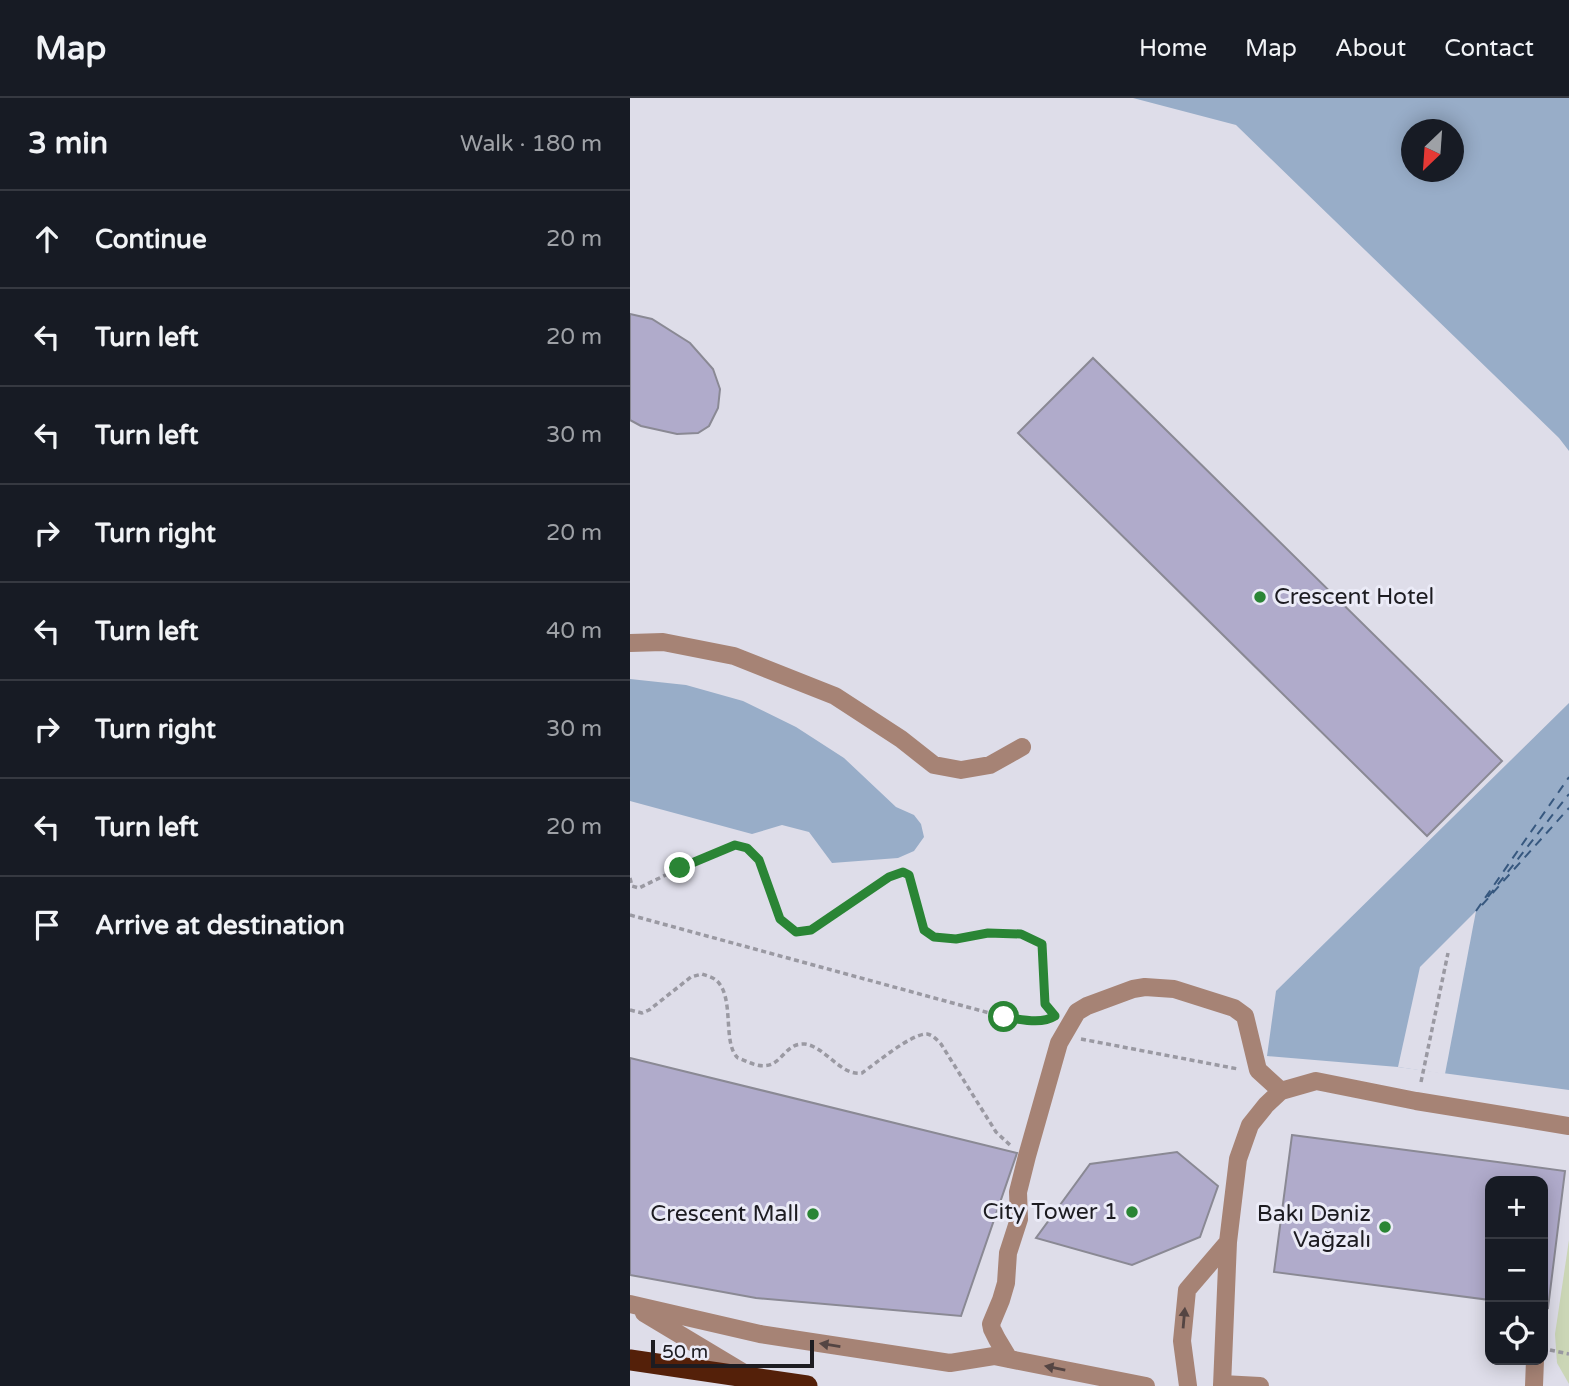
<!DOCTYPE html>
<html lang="en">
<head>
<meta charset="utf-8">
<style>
  :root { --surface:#171b24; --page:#20242c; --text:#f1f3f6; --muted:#9ea1a6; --line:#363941 }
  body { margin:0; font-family:"Varela Round",sans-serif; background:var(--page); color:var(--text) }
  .controls { position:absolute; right:21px; bottom:21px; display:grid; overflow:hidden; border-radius:14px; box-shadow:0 4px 18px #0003 }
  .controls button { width:63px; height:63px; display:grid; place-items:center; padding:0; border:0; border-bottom:2px solid var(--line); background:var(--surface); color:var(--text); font:35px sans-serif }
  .compass { position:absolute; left:771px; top:21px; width:63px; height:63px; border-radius:50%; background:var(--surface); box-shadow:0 4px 18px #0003; rotate:205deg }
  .scale { position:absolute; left:21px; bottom:18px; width:163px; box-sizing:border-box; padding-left:7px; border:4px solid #1d1c21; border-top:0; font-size:19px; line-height:24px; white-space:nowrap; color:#1d1c21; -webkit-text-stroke:5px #ebebf7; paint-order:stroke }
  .stop { position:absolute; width:21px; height:21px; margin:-16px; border:5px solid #2a8535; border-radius:50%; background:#fff }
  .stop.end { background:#2a8535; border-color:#fff; box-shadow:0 2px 7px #0008 }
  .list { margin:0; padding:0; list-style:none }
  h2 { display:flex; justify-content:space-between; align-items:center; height:91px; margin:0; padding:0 28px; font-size:30px }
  h2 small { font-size:23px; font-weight:400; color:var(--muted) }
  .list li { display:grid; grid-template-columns:46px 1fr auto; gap:21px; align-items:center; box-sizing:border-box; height:98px; padding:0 28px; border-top:2px solid var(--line) }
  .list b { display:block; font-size:26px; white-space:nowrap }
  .list em { font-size:23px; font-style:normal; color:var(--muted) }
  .icon { flex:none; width:38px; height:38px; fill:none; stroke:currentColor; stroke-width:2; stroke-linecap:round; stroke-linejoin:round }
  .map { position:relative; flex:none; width:939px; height:1288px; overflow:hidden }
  header { display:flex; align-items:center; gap:42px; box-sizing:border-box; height:98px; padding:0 35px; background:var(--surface); border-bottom:2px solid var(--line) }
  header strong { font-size:33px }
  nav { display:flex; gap:38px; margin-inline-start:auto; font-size:24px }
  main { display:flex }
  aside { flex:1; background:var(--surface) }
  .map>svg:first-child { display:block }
  .green { fill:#cbd6b6 }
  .water { fill:#98adc8; fill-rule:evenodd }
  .pier { fill:#dedde9 }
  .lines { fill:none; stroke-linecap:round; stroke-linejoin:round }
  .ferry { stroke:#37587f; stroke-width:2; stroke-dasharray:9 7; stroke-linecap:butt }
  .building { fill:#b0abcb; stroke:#8a8994; stroke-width:2 }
  .path { stroke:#9a99a2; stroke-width:3.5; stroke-dasharray:5 3.5; stroke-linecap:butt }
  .minor { stroke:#a68375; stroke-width:18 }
  .highway { stroke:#542009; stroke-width:21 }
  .oneway { fill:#544543 }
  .route { stroke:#2a8535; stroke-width:9 }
  .poi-dot { fill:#2a8535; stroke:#ebebf7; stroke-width:2.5 }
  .labels { text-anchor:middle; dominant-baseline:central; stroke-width:6; stroke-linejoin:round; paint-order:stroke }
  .poi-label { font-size:23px; fill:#1d1c21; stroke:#ebebf7; text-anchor:end }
</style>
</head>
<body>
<header>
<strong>Map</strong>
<nav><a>Home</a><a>Map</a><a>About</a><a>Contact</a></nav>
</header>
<main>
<aside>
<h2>3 min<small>Walk · 180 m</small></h2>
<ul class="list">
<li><svg class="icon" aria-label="ahead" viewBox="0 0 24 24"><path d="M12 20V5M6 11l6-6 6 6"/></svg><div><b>Continue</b></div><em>20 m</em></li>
<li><svg class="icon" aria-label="left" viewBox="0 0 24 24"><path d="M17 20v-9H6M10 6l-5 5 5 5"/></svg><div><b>Turn left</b></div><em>20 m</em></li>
<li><svg class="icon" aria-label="left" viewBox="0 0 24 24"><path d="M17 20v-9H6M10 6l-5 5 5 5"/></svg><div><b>Turn left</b></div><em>30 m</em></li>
<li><svg class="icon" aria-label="right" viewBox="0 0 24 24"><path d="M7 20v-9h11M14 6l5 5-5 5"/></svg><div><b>Turn right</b></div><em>20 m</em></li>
<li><svg class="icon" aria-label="left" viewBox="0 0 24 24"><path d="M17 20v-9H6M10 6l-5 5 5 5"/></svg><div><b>Turn left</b></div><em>40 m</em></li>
<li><svg class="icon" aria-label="right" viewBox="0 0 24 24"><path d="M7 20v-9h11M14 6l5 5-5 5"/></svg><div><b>Turn right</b></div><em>30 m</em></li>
<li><svg class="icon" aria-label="left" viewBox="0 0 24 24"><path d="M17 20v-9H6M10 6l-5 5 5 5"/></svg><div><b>Turn left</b></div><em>20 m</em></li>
<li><svg class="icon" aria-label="arrive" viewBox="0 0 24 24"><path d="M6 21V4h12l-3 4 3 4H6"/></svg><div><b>Arrive at destination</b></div></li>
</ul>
</aside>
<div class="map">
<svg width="939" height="1288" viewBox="0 0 939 1288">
  <rect width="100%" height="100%" fill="#dedde9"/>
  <!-- green -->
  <path class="green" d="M939,1142V1286L927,1265L925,1236Z"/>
  <!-- water -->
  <path class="water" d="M503,0H939V353L929,340L606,27ZM782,32H824V74H782Z
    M0,581L56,587L113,603L166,629L214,660L266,709L284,717L291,726L294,739L284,753L268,760L202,765L179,734L152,727L122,736L0,703Z
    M939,605V992L768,969L637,958L646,893Z"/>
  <!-- pier -->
  <path class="pier" d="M846,813L815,976L768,969L790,869Z"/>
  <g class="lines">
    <!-- ferry -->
    <path class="ferry" d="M858,799L939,696
      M852,807L939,710
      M846,813L939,679"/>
  </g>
  <!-- building -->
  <path class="building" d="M0,216L22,221L60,245L83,271L90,291L88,310L79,328L68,335L47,336L11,328L0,322Z
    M463,260L872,663L797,738L388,335Z
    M0,960L387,1055L331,1218L126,1200L0,1177Z
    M662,1037L935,1073L918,1210L913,1209V1083H860V1202L644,1174Z
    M547,1054L588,1088L570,1139L502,1167L406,1140L460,1066Z"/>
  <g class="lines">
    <!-- path -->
    <path class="path" d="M0,780L2,788L9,790L50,770L105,747L117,750L129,762L150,821L166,834L181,832L259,779L273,774L279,777L294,832L305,839L326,841L358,835L391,836L412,846L415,906L423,916
      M0,817L374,919L399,922H420
      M0,912L12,915L19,912L61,879L72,876C77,878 83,879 87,883C105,900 92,946 108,960C109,960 118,964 118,964C153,979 150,944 175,946C196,949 210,978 232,975C245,966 282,935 297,936C303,937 307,942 311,946L366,1034L380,1047
      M451,941L608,971
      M791,984L818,855
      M920,1252L939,1256"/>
    <!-- minor -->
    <path class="minor" d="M0,545L33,544L104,558L205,598L271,641L304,667L331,672L360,667L392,649
      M0,1206L130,1236L320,1265L364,1258L516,1288
      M14,1215L119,1278
      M379,1261L367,1241L362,1231L361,1226L371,1202L376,1185L378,1155L389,1121L388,1094L397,1058L429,945L447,914L457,908L503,891L515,889L544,891L604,910L615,918L628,972L651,993
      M592,1286L630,1288
      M558,1288L552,1243L557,1192L598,1144
      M592,1288L598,1144L608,1061L620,1027L636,1007L651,993L686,983L786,1003L939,1028
      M904,1288L905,1262"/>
    <!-- highway -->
    <path class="highway" d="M0,1262L177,1288"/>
  </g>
  <!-- one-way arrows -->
  <defs><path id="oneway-solid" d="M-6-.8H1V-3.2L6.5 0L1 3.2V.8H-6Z" transform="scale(1.75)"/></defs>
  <g class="oneway">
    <use href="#oneway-solid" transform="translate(554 1220) rotate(-85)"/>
    <use href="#oneway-solid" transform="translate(200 1247) rotate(-171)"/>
    <use href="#oneway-solid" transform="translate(425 1270) rotate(-169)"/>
  </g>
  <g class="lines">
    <!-- route -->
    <path class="route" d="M50,770L105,747L117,750L129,762L150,821L166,834L181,832L259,779L273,774L279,777L294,832L304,839L326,841L358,835L391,836L412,846L415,906L425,918C411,927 390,921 374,919"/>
  </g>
  <!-- markers -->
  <g class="poi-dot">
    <circle cx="630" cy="499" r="7"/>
    <circle cx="502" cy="1114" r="7"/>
    <circle cx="183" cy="1116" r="7"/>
    <circle cx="755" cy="1129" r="7"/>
  </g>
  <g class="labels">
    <!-- poi labels -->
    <g class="poi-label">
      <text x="644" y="499" text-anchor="start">Crescent Hotel</text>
      <text x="488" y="1114">City Tower 1</text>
      <text x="169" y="1116">Crescent Mall</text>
      <text x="741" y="1116">Bakı Dəniz<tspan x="741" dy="26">Vağzalı</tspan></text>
    </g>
  </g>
</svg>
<div class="controls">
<button>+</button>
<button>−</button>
<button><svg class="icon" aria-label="locate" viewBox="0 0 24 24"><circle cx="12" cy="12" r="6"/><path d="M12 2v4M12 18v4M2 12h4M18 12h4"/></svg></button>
</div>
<svg class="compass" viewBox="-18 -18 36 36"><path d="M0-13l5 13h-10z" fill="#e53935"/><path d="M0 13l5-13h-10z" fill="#9ea1a6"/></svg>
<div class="scale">50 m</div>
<div class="stop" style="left:374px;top:919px"></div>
<div class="stop end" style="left:50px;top:770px"></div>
</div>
</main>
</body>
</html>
